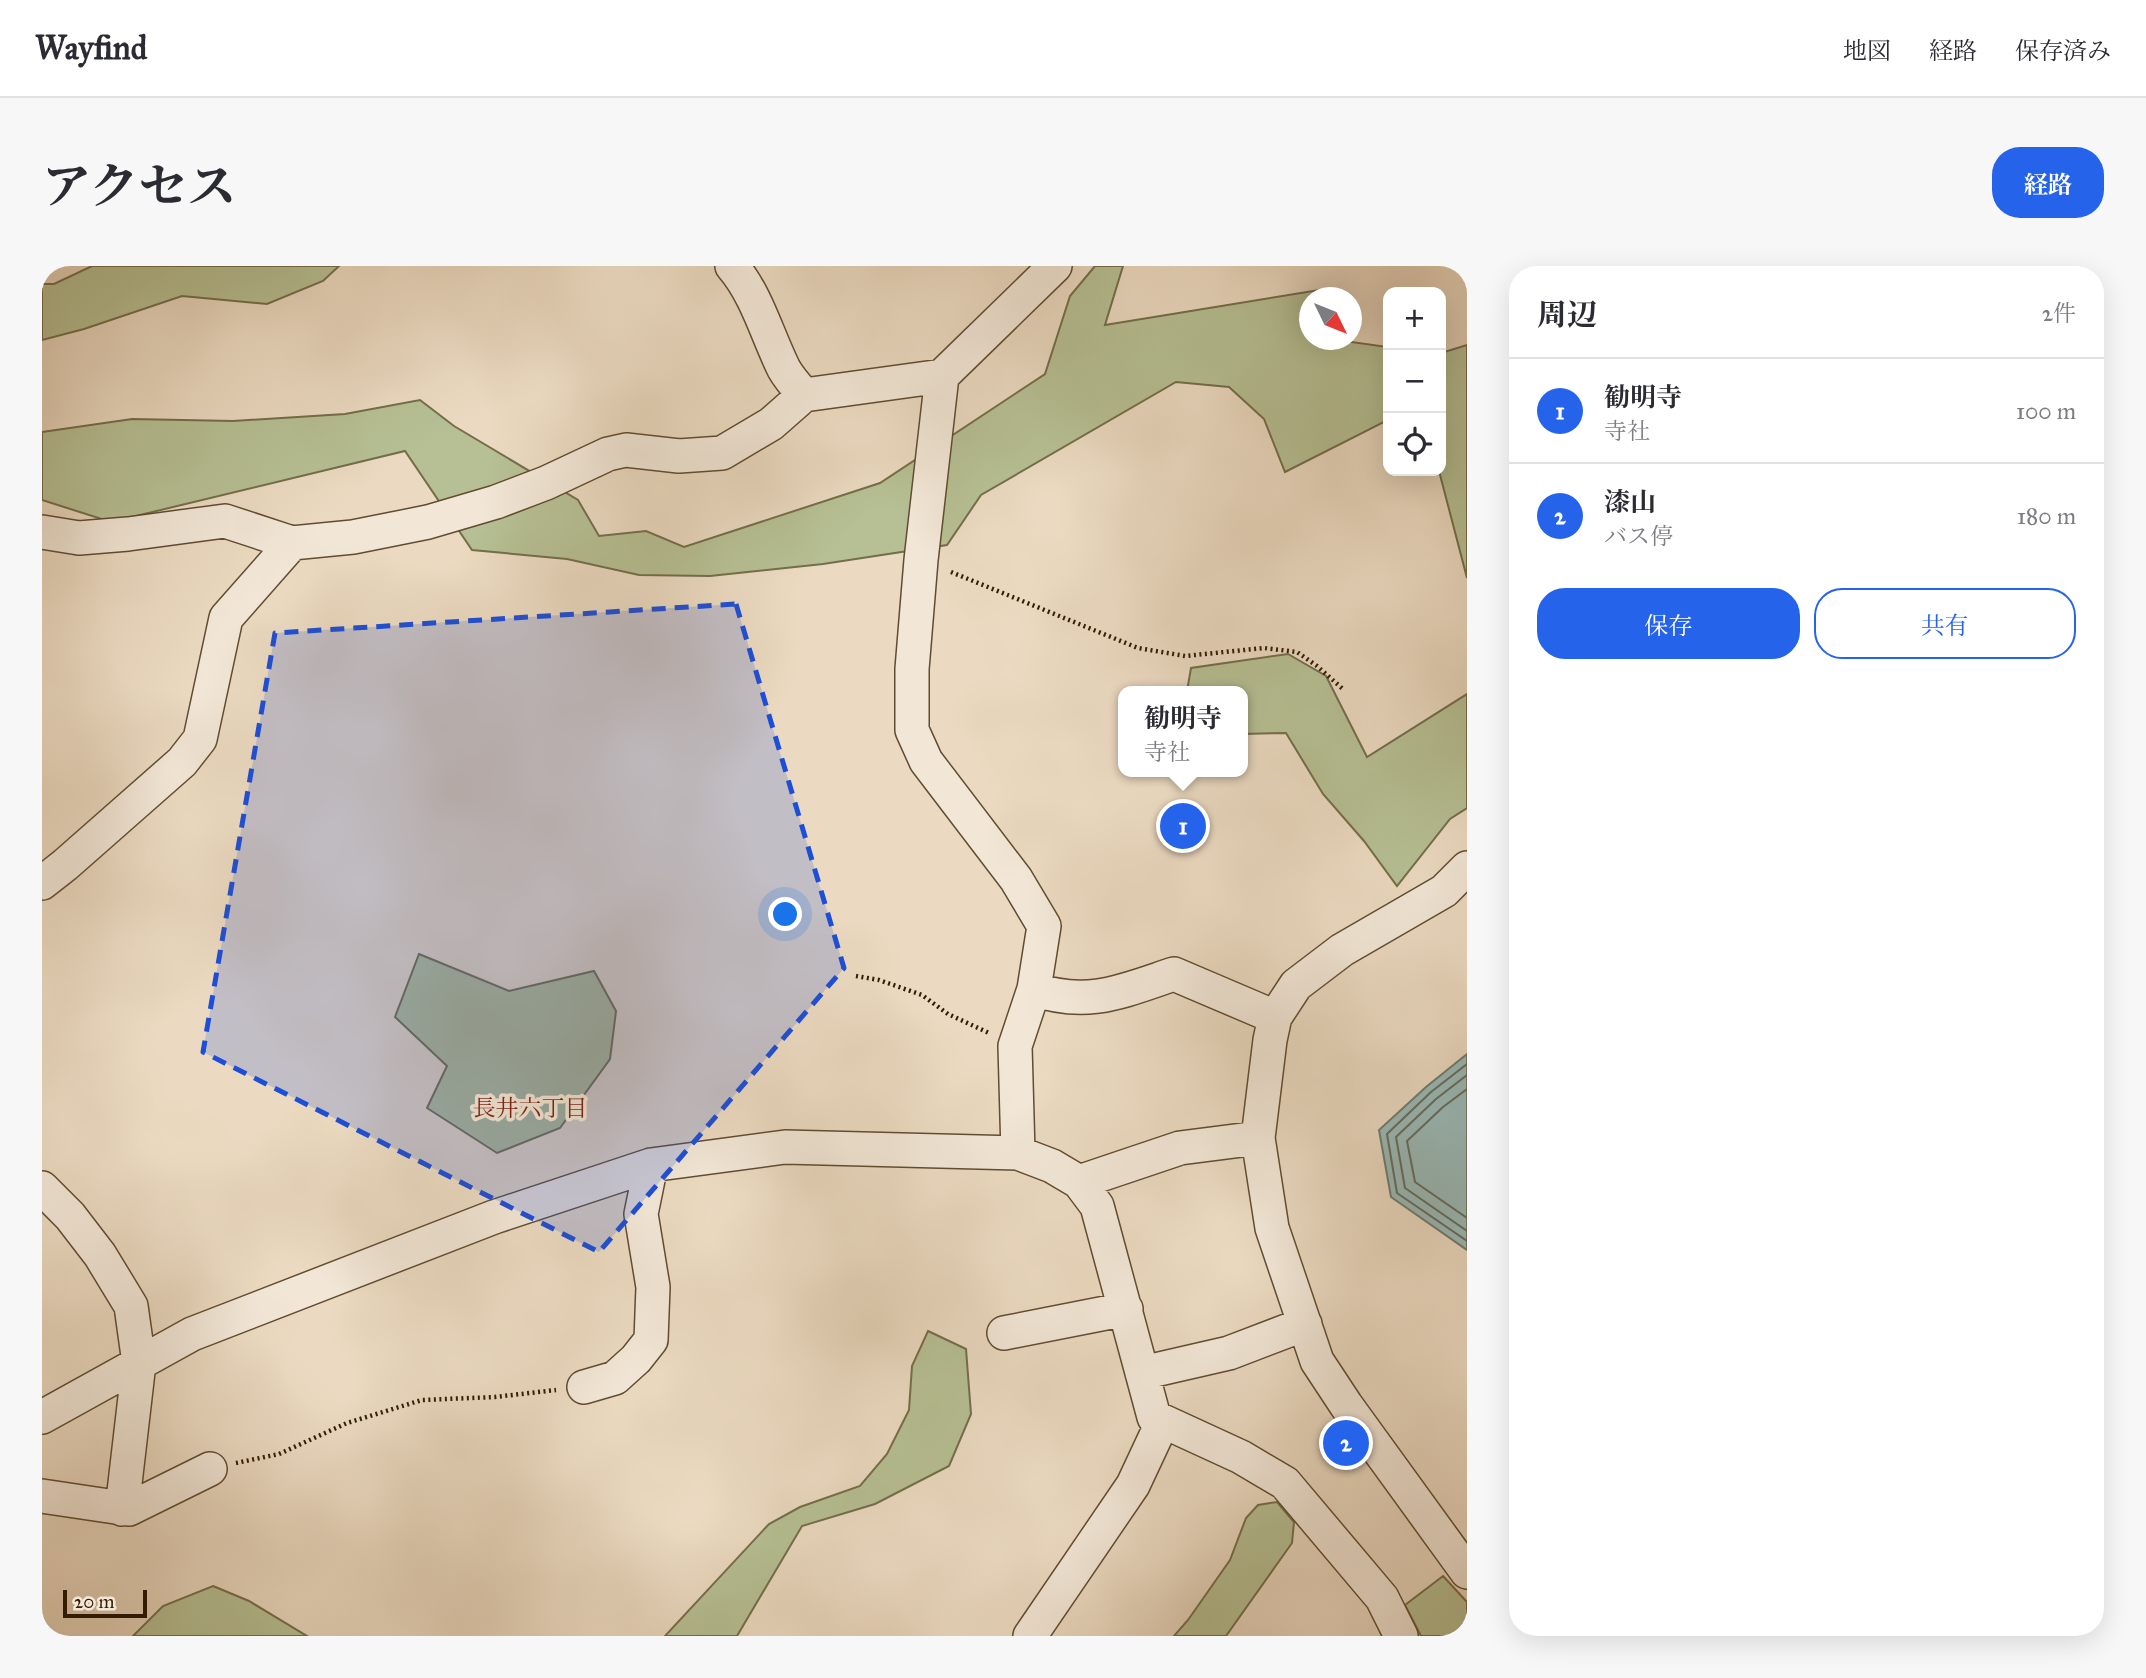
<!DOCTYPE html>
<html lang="ja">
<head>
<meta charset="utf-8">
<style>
  :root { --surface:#fff; --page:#f7f7f7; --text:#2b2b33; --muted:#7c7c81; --line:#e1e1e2; --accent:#2563eb }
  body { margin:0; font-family:"IM FELL Great Primer","Noto Serif JP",serif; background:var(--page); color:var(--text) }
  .controls { position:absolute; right:21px; top:21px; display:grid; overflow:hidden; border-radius:14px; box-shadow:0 7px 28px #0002 }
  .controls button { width:63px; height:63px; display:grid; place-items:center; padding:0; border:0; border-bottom:2px solid var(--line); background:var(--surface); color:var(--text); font:35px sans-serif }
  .compass { position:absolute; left:1257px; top:21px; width:63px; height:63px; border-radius:50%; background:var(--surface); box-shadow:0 7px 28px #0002; rotate:133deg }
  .scale { position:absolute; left:21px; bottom:18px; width:84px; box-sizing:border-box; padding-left:7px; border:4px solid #331c02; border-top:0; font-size:19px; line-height:24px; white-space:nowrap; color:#331c02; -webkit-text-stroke:5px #f2e7d7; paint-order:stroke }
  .you { position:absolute; left:744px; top:649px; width:24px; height:24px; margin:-18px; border:5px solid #fff; border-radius:50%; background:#1a73e8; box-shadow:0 0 0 10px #1a73e833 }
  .badge { display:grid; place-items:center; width:46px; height:46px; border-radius:50%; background:var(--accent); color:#fff; font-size:23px; font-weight:700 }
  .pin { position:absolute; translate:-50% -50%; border:4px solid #fff; box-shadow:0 2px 7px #0006 }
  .popup { position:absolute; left:1076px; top:420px; width:130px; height:91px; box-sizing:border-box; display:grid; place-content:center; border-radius:14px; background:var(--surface); filter:drop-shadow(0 2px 5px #0005); font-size:23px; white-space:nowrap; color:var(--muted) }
  .popup b { font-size:26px; color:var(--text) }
  .popup::after { content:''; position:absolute; left:50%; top:100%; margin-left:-14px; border:14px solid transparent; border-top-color:var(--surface) }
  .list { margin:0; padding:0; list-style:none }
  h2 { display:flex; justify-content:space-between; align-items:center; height:91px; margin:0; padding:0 28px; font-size:30px }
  h2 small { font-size:23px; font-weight:400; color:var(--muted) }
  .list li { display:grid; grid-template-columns:46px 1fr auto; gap:21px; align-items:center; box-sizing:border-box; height:105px; padding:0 28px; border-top:2px solid var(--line) }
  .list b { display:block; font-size:26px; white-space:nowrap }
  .list p { margin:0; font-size:23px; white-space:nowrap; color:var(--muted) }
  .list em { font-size:23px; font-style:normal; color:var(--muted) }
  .actions { display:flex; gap:14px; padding:21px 28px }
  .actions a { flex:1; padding:16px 0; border:2px solid var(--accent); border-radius:28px; text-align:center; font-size:24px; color:var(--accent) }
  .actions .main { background:var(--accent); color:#fff }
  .icon { flex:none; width:38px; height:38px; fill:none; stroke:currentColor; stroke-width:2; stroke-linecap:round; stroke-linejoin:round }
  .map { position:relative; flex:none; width:1425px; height:1370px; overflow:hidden; border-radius:28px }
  header { display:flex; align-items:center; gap:42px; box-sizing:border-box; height:98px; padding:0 35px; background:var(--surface); border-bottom:2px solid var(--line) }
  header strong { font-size:33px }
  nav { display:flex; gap:38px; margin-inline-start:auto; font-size:24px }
  .intro { display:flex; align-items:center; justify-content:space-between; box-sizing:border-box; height:168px; padding:0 42px }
  h1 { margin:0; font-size:49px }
  .button { padding:18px 32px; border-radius:28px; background:var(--accent); color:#fff; font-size:24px; font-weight:700 }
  main { display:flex; gap:42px; padding:0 42px }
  aside { flex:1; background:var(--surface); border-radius:28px; box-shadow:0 7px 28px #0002 }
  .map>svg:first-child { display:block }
  .green { fill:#b6c094; stroke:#746e4b; stroke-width:2 }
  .water { fill:#99bab8; stroke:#707b6f; stroke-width:2 }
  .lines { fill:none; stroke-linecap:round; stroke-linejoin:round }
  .shore { stroke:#666b5d; stroke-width:2 }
  .minor-casing { stroke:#614c32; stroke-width:36 }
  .path { stroke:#331c02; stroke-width:4.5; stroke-dasharray:2 3.5; stroke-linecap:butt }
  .minor { stroke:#f2e7d7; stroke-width:33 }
  .marked { fill:#1d4ed8; fill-opacity:0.2; stroke:#1d4ed8; stroke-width:5; stroke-dasharray:14 9; stroke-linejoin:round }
  .labels { text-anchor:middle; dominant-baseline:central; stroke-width:7; stroke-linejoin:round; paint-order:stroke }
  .neighbourhood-label { font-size:23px; fill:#7a1f14; stroke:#f2e7d7 }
</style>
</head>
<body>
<header>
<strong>Wayfind</strong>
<nav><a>地図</a><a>経路</a><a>保存済み</a></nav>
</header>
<div class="intro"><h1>アクセス</h1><a class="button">経路</a></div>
<main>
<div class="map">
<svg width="1425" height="1370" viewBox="0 0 1425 1370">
  <rect width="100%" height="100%" fill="#ebdac1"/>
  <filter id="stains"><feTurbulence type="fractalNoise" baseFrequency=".00286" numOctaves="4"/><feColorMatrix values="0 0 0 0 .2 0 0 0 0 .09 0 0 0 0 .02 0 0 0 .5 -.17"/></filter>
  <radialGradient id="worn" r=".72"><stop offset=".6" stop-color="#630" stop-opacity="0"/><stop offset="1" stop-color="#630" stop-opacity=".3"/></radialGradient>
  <!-- green -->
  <path class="green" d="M50,0H297L281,15L225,38L140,30L42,63L0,74V18H12Z
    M1053,0H1081L1063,59L1277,24L1280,31L1268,32V74H1295L1346,81V154L1243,206L1222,153L1187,121L1134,116L939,229L905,279L781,298L668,310L597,309L525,293L430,284L363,185L69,256L0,234V166L90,153L191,155L303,148L378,134L412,160L536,234L557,270L604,265L642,281L838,217L1003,108L1028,30Z
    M1425,79V312L1397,205L1399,87Z
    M1246,388L1284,410L1325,491L1425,428V542L1408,553L1355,620L1322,575L1281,528L1244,467L1201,468L1200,425H1145L1149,402Z
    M377,688L467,725L552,705L574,745L568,793L518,862L455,887L385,842L405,800L353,751Z
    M886,1065L924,1083L929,1148L907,1200L833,1238L760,1260L695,1370H623L727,1258L758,1241L818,1220L845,1188L867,1144L870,1100Z
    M1235,1236L1252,1256L1250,1277L1184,1370H1132L1146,1354L1188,1294L1204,1252L1216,1239Z
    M1401,1310L1425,1336V1370H1379L1363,1339Z
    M171,1320L207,1335L265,1370H91L121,1340Z"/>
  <!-- water -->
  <path class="water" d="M1425,788V984L1349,931L1337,864L1384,821Z"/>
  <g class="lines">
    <!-- shore -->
    <path class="shore" d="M1425,798L1389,826L1345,868L1355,927L1425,975
      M1425,809L1394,833L1354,871L1363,922L1425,965
      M1425,823L1401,841L1365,875L1373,916L1425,952"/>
    <defs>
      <path id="minor" d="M690,0C715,29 725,69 742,103C747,112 755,121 762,129
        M900,110L879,294L870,403V464L884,495L974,613L1002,660L992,723L973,780L976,887
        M0,266L37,272L86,268L183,255L250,277L311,271L386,256L454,236L504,217L566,188L584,184L637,190L680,187L729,158L762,129L900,110L1013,0
        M1425,602L1402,625L1300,684L1254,719L1233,751L1228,774L1216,872L1230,962L1275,1095L1304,1139L1425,1306
        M0,617L23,599L140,496L158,473L184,352L250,277
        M992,723C1045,742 1081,725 1132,708L1233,751
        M1037,916L1055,940L1112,1151L1199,1191L1243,1217L1340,1332L1359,1370
        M0,922L28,950L58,989L89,1040L97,1097L80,1243
        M962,1067L1084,1043
        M1100,1107L1187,1087L1263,1058
        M542,1121L573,1112L594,1093L609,1074L611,1021L599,948L609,899
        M0,1151L150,1068L452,951L609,899L743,881L976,887L1010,900L1037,916L1138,882L1216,872
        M0,1230L87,1243L168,1203
        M988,1370L1091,1219L1120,1157"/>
    </defs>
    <!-- minor casing -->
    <use href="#minor" class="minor-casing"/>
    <!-- path -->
    <path class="path" d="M909,306L1096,382L1143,390L1222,382L1255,386L1275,400L1302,424
      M814,710L837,714L880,729L906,748L947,767
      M194,1197L237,1188L305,1157L380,1134L453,1131L514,1124"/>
    <!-- minor -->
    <use href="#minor" class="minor"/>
  </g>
  <!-- marked area -->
  <path class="marked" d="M694,338L802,702L557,986L161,786L233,367Z"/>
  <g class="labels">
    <!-- neighbourhood labels -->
    <g class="neighbourhood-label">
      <text x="488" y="842">長井六丁目</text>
    </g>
  </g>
  <rect width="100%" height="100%" filter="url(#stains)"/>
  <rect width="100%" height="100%" fill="url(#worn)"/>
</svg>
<div class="controls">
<button>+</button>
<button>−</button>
<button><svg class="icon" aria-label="locate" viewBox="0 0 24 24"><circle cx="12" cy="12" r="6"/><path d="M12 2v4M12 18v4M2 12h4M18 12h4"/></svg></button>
</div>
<svg class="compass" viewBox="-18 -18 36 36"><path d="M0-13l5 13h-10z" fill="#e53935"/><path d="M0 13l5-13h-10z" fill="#7c7c81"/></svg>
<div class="scale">20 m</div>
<div class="you"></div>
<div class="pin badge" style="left:1141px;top:560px">1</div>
<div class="popup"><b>勧明寺</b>寺社</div>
<div class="pin badge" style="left:1304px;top:1177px">2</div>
</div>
<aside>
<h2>周辺<small>2件</small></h2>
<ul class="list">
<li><span class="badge">1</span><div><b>勧明寺</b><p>寺社</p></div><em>100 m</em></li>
<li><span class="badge">2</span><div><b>漆山</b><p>バス停</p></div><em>180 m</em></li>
</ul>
<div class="actions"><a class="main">保存</a><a>共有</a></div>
</aside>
</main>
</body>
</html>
